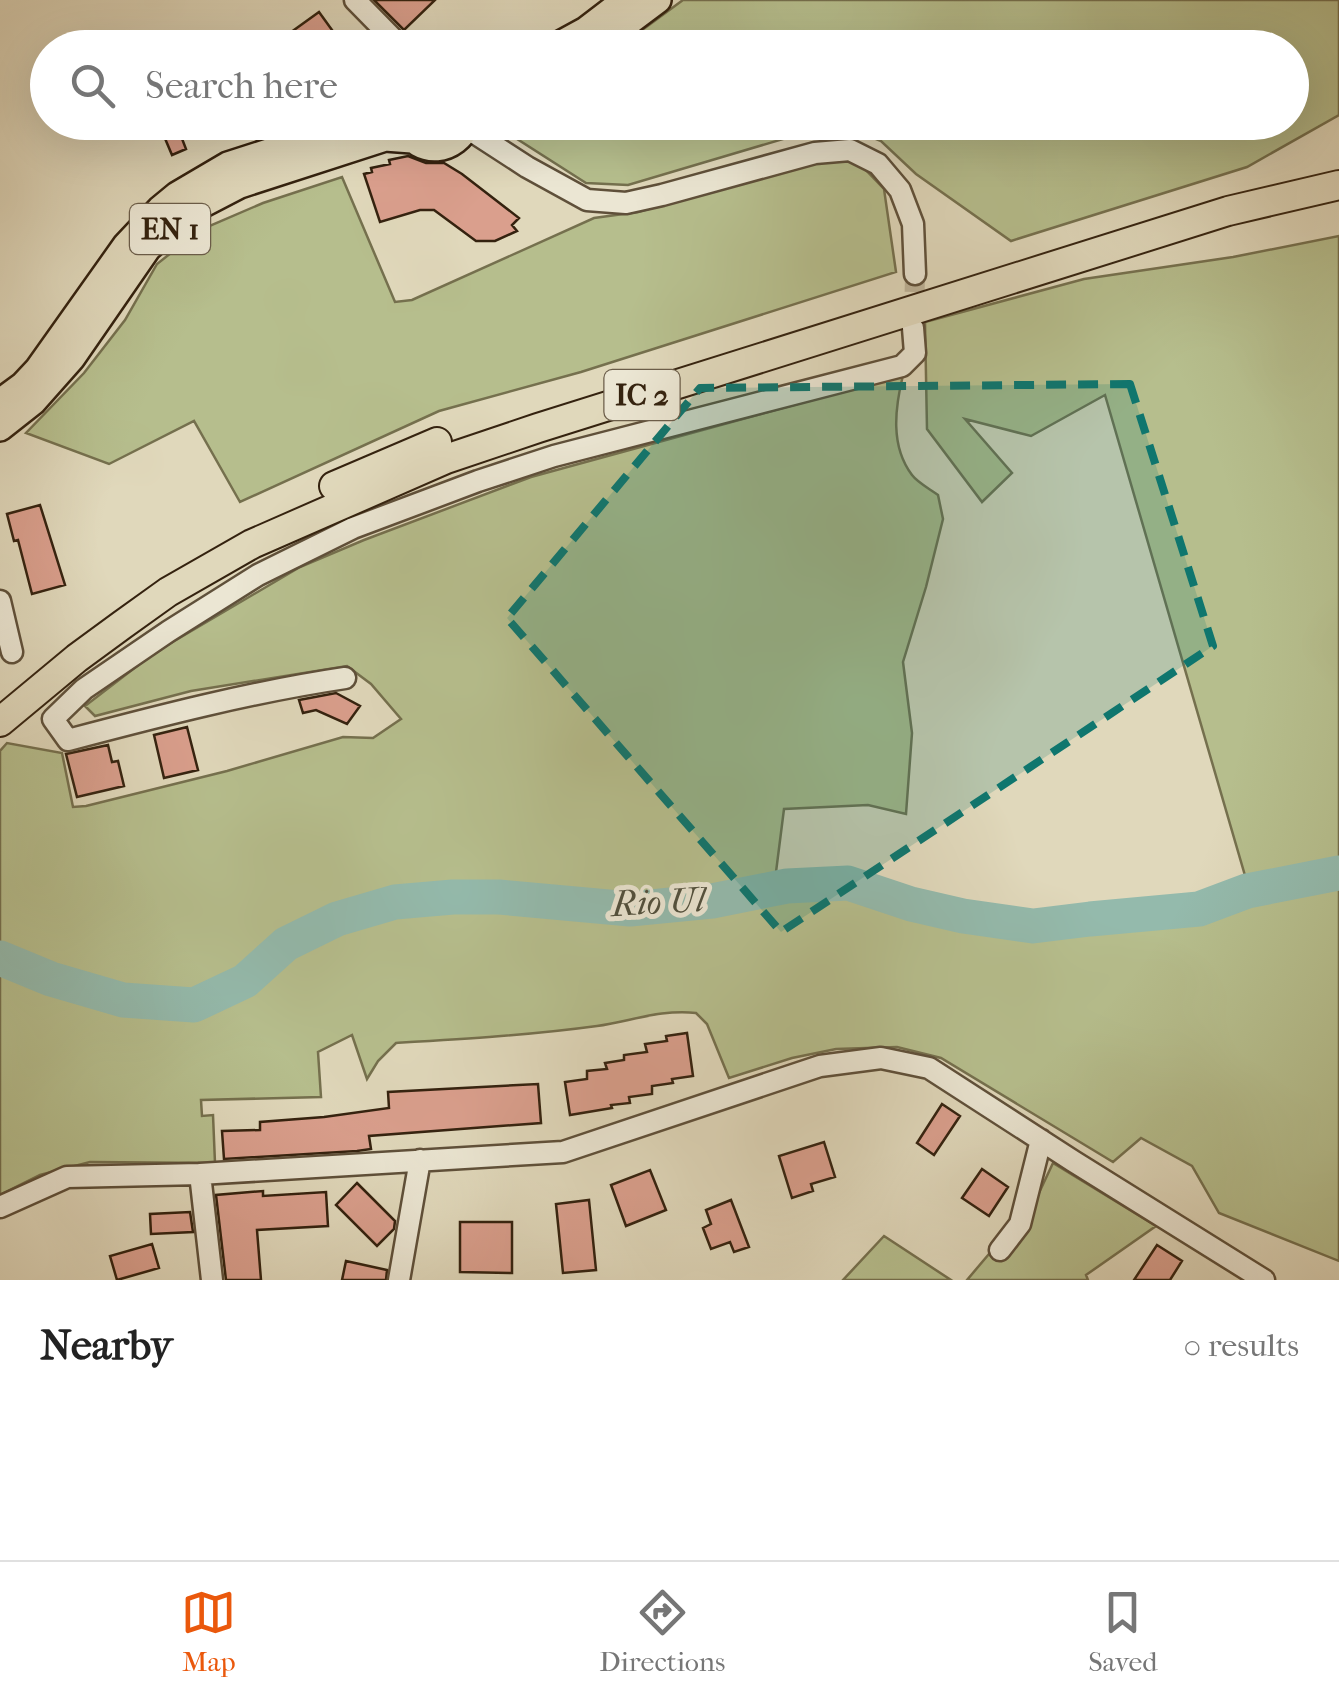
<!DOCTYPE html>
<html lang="en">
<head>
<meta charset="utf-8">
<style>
  :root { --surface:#fff; --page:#f6f6f6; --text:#222; --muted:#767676; --line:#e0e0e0; --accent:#ea580c }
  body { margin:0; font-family:"IM FELL French Canon",serif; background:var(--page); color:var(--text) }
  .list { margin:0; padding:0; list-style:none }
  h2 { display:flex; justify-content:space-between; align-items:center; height:130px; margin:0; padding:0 40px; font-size:42px }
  h2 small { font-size:32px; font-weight:400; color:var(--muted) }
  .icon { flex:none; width:55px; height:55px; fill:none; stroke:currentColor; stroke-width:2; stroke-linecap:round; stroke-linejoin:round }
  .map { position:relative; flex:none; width:1339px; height:1280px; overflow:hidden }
  .search { position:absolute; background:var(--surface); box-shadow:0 10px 40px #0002; left:30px; right:30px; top:30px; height:110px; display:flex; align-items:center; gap:25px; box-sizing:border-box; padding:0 35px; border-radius:55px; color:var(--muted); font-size:38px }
  .sheet { height:280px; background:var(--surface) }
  nav { display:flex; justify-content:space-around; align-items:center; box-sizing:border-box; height:140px; border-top:2px solid var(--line); background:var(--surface); font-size:28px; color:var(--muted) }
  nav a { display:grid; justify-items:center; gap:5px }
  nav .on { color:var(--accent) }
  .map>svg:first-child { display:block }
  .green { fill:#b6be8d; stroke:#75704e; stroke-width:2.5 }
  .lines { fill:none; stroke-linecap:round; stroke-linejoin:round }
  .river { stroke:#94baac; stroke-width:35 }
  .building { fill:#da9f8d; stroke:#34220f; stroke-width:2.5 }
  .minor-tunnel { stroke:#beb499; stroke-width:20; stroke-dasharray:20 10; stroke-linecap:butt }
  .minor-casing { stroke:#5f503a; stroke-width:25 }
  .major-casing { stroke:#34220f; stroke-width:30 }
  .highway-casing { stroke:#34220f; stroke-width:32 }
  .minor { stroke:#ebe6d3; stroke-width:20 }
  .major { stroke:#e0d8bb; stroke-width:25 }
  .highway { stroke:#e0d8bb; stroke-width:28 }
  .marked { fill:#0f766e; fill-opacity:0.2; stroke:#0f766e; stroke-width:8; stroke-dasharray:20 12; stroke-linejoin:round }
  .labels { text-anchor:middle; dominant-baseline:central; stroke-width:10; stroke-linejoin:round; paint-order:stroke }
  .shield { fill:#ebe6d3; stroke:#6b5d4a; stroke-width:2.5 }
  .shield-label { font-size:30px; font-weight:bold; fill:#34220f }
  .water-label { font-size:35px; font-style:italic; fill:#51503e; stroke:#ebe6d3 }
</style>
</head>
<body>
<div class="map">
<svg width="1339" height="1280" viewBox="0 0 1339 1280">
  <rect width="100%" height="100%" fill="#e0d8bb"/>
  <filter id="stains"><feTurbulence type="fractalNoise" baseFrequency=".002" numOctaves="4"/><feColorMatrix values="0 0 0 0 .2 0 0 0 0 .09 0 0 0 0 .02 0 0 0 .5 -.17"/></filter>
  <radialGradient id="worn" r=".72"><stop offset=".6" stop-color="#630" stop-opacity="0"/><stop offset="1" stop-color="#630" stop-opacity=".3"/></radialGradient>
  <!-- green -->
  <path class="green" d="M683,0H1339V115L1247,167L1011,241L916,174L881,141L837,123L628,185L586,183L514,137L513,123L1292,122V48L619,47Z
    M818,161L858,162L884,189L896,272L581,372L439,411L240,502L194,421L109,464L26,433L84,373L125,320L157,264L200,230L263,203L342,177L395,302L412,300L594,218L638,212Z
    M1339,236V1261L1219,1213L1192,1166L1141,1138L1113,1162L941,1058L897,1047L836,1049L792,1058L729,1078L707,1024L696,1013C662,1009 631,1021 597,1026C531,1035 463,1039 396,1043L378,1061L367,1079L352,1035L318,1052L321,1097L201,1100L202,1116L213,1115L215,1163L90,1162L40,1175L0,1195V967L12,968L62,991L115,1005L167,1011H195L258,979L294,946L387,909L449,903L665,915L715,908L789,892L846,889L949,922L1020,932L1116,926L1253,903L1105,395L1031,436L965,419L1012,473L982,502L927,429L925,322L1084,279L1233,257Z
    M903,375C895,408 890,446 912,475C918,483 930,489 938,495L943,519L926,587L903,662L912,733L906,814L868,805L784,809L775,880L715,891L629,899L535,890L468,889L401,891L328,912L284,933L240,973L181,995L116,987L0,948V751L7,743L62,753L73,807L86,806L227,771L343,737L373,738L401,719L371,684L347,666L191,691L95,716L85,706L154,653L300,567L364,540L531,477Z
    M1053,1163L1156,1226L1086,1275L1088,1280H967L994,1248L1016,1242Z
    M884,1236L951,1280H843Z"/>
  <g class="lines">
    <!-- river -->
    <path class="river" d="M0,958L51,979L123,1000L194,1005L245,981L286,944L337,919L395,902L453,897H499L630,909L712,901L787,886L848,883L911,904L963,916L1033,926L1090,919L1199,909L1247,891L1339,873"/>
  </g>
  <!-- building -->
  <path class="building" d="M374,0H435L404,30Z
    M319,12L345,48H269Z
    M176,123L186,149L172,155L161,129Z
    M408,156L426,163H444L462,174L519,218L512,225L517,231L495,241H476L434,210H420L380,222L364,174L372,172L371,168L390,164L389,160Z
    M40,505L65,585L32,594L18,540L14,541L7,514Z
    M336,693L360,706L347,724L316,710L303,713L299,700Z
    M187,727L198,770L164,778L154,735Z
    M108,745L112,762L118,761L124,786L77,797L66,754Z
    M687,1033L693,1076L672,1079L673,1083L652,1086V1094L629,1097L630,1103L611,1105L612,1108L570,1115L565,1082L587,1079V1071L607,1069L605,1063L624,1060V1055L647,1052L645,1044L667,1041L666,1036Z
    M538,1084L541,1123L369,1136L371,1149L357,1151L224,1159L222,1131L260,1130V1122L324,1117L389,1108L388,1092Z
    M942,1104L960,1116L934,1155L917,1143Z
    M824,1142L835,1177L811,1184L813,1191L792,1198L779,1156Z
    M982,1169L1008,1187L989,1216L962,1198Z
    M650,1170L666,1210L626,1226L611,1185Z
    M357,1183L395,1221L394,1229L377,1246L336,1205Z
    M263,1191V1196L326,1192L328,1226L257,1230L261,1280H226L216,1195Z
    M589,1200L596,1270L563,1273L556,1204Z
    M731,1200L749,1247L734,1252L730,1242L711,1249L703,1228L711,1224L706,1210Z
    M190,1212L193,1232L151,1234L150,1214Z
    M460,1222H512V1273L460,1272Z
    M152,1244L159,1268L117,1280L110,1256Z
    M1157,1245L1182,1261L1170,1280H1134Z
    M346,1261L387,1270L386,1280H342Z"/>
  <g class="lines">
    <!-- minor-tunnel -->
    <path class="minor-tunnel" d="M914,322L915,274"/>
    <defs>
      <path id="minor" d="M355,0L402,48
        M467,128L527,167L587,200L626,203L662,195L815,153L850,150L878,164L900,190L913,224L915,274
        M0,601L12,652
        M345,678C251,692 159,716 68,740L53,719L84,689L169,631L258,575L353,528L478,481L554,456L902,366L915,353L913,328
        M200,1174L212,1280
        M0,1207L67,1177L200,1174L563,1152L820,1066L881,1058L929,1068L1073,1161L1264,1280
        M1000,1250L1020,1224L1041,1140
        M399,1280L420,1160"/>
      <path id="major" d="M553,48L586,30L625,0
        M594,48L658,0
        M402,127C421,157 454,154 470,122
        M0,402L23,385L38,369L126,245L160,209L177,195L228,165L361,122
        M0,428L33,402L72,358L148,248L190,211L240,185L385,138L412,140"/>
      <path id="highway" d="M334,486L437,442
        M0,722L77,658L122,625L168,592L252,544L446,459L538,428L1228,211L1339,185"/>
    </defs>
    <!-- minor casing -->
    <use href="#minor" class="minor-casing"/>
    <!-- major casing -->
    <use href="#major" class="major-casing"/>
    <!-- highway casing -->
    <use href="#highway" class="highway-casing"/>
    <!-- minor -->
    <use href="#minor" class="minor"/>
    <!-- major -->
    <use href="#major" class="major"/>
    <!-- highway -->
    <use href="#highway" class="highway"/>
  </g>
  <!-- marked area -->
  <path class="marked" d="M1130,384L1213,646L781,932L507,618L700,388Z"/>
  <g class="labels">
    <!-- shield labels -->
    <g class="shield">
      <rect x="130" y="204" width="80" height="50" rx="8"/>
      <rect x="604.5" y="370" width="75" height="50" rx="8"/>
    </g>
    <g class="shield-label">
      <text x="170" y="229">EN 1</text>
      <text x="642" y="395">IC 2</text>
    </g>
    <!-- water labels -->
    <g class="water-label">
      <text transform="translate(658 902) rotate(-3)">Rio Ul</text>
    </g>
  </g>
  <rect width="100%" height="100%" filter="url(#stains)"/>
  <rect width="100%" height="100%" fill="url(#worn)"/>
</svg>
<div class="search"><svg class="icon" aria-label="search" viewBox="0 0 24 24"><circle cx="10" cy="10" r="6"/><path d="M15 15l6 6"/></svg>Search here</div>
</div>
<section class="sheet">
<h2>Nearby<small>0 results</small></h2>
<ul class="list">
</ul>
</section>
<nav>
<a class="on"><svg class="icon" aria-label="map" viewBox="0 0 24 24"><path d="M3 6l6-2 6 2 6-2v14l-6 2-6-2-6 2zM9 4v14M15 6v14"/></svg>Map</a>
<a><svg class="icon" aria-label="directions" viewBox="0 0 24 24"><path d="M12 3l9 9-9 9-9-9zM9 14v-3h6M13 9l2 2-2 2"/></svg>Directions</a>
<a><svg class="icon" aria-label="saved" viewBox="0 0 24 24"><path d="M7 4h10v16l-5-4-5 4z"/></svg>Saved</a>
</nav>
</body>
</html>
